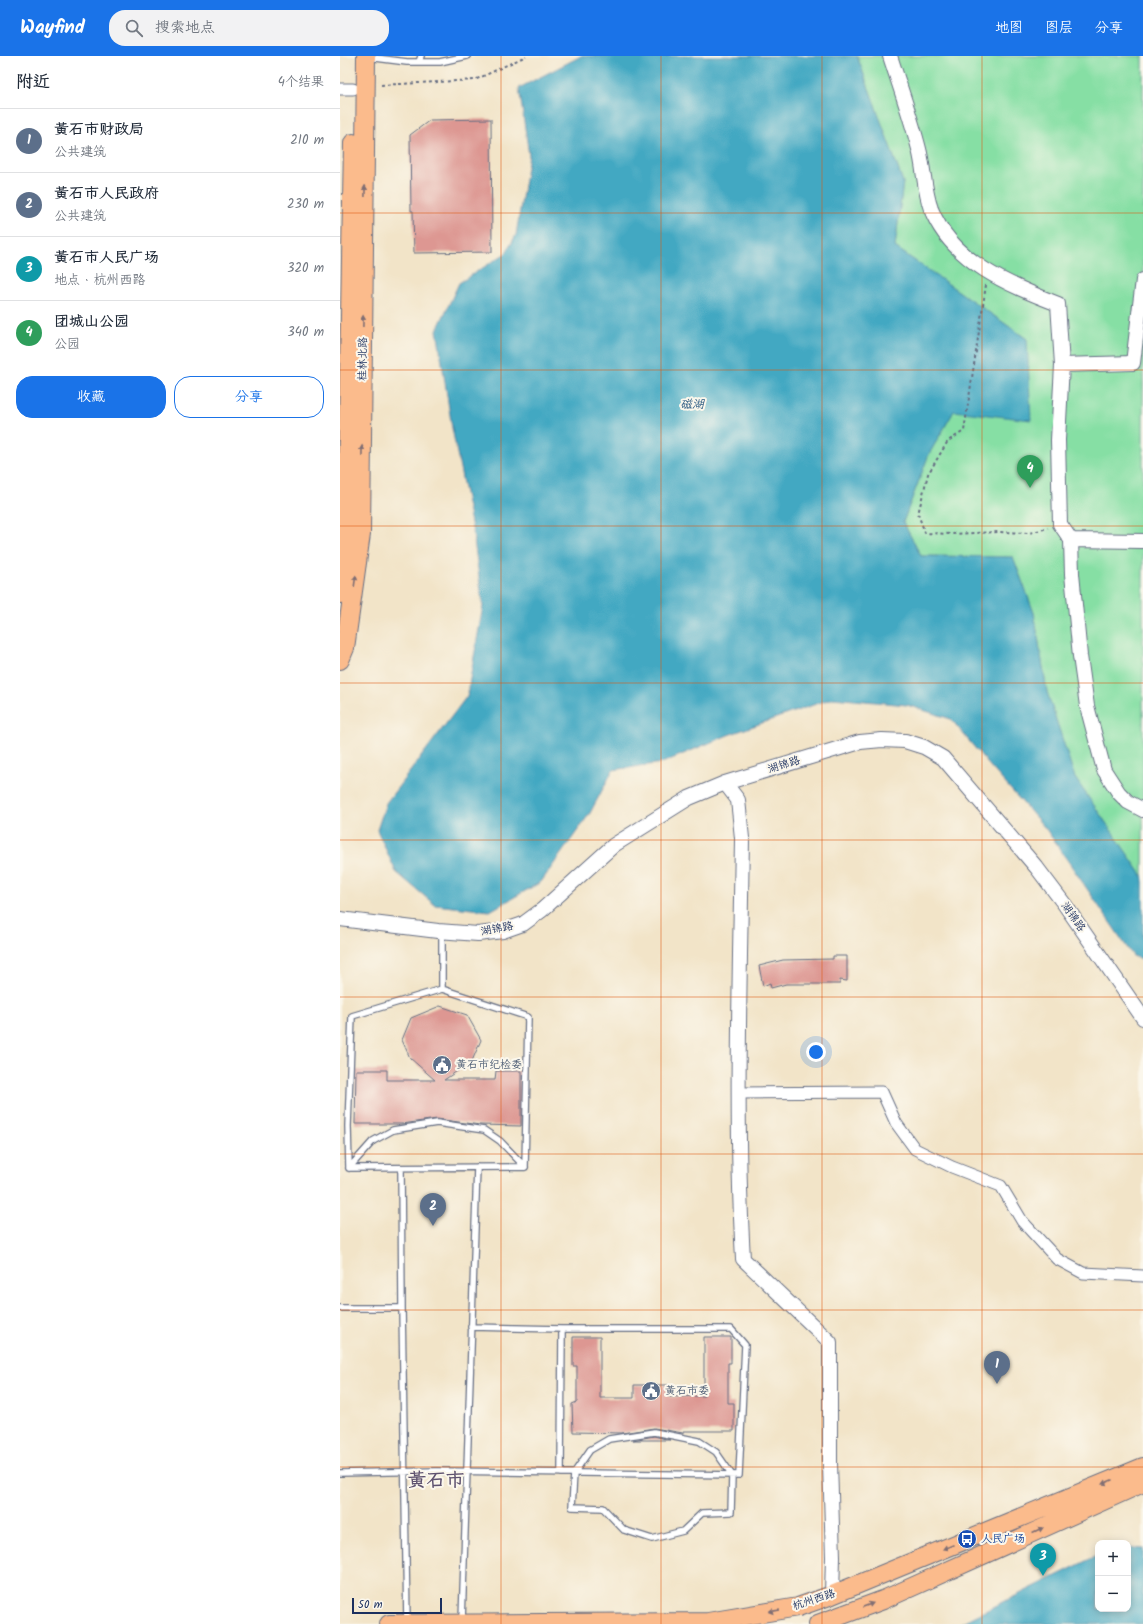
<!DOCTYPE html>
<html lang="zh">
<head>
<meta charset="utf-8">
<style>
  :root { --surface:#fff; --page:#f2f2f3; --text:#1f2937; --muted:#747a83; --line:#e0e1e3; --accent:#1a73e8 }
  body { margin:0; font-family:Kalam,"LXGW WenKai TC",sans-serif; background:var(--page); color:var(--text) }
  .controls { position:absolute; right:12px; bottom:12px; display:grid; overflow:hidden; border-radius:8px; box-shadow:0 2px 10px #0003 }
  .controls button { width:36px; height:36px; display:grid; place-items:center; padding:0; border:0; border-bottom:1px solid var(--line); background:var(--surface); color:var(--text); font:20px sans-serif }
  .scale { position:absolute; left:12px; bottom:10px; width:90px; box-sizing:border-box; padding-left:4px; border:2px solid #1b2f5e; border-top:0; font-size:11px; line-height:14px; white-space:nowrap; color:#1b2f5e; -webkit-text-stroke:3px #fbf7ec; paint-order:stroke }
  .you { position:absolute; left:476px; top:996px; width:14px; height:14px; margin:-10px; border:3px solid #fff; border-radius:50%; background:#1a73e8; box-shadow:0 0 0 6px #1a73e833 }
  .badge { display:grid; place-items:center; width:26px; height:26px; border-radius:50%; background:var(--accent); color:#fff; font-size:13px; font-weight:700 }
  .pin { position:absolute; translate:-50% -33px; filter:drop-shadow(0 1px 2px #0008) }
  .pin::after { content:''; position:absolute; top:21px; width:14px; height:12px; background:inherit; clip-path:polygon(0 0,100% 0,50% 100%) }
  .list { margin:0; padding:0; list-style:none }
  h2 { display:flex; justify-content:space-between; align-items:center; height:52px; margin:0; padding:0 16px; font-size:17px }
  h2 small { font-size:13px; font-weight:400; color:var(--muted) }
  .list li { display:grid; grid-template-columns:26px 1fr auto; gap:12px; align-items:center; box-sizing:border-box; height:64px; padding:0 16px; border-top:1px solid var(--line) }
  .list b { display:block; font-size:15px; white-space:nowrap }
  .list p { margin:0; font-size:13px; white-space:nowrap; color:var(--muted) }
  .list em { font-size:13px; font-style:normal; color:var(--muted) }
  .actions { display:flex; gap:8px; padding:12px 16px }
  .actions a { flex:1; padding:9px 0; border:1px solid var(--accent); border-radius:16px; text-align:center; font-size:14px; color:var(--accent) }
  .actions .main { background:var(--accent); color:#fff }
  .icon { flex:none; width:22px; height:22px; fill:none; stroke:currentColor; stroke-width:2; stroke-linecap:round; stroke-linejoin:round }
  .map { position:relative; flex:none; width:803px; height:1568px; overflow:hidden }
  header { display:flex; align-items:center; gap:24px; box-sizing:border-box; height:56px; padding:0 20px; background:var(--accent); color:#fff }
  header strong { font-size:19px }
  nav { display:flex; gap:22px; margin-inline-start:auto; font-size:14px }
  .search { width:280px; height:36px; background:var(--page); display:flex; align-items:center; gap:10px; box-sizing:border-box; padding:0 14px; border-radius:16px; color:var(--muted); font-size:15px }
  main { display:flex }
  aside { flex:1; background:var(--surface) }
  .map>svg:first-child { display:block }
  .green { fill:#86dfa4; stroke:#508781 }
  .water { fill:#42a8c2; stroke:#2e6c90 }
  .building { fill:#dd9792 }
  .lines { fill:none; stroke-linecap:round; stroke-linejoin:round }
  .service-casing { stroke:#666e83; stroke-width:8 }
  .minor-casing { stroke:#666e83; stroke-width:13 }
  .tertiary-casing { stroke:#666e83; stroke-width:16 }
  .primary-casing { stroke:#666e83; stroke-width:20 }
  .path { stroke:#666e83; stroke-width:2; stroke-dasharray:3 3; stroke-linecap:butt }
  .service { stroke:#fff; stroke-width:5.5 }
  .minor { stroke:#fff; stroke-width:11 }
  .tertiary { stroke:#fff; stroke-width:14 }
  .primary { stroke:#fbbb8c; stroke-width:18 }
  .oneway { fill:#806e73 }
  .grid { fill:none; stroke:#de5710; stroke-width:1; stroke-opacity:0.55 }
  .labels { text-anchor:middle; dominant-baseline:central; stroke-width:4; stroke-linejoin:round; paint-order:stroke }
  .street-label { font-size:11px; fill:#1b2f5e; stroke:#fbf7ec }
  .service-label { font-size:11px; fill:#4e5e75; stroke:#fbf7ec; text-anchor:start }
  .transit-label { font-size:11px; fill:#164399; stroke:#fbf7ec; text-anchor:start }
  .water-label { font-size:12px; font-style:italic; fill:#295981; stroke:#fbf7ec }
  .town-label { font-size:19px; font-weight:bold; fill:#5f5370; stroke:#fbf7ec }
</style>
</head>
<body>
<header>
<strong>Wayfind</strong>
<div class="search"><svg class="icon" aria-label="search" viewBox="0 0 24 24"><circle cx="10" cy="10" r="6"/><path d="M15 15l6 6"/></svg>搜索地点</div>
<nav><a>地图</a><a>图层</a><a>分享</a></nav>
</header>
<main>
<aside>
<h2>附近<small>4个结果</small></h2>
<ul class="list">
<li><span class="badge" style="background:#5c6f8a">1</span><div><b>黄石市财政局</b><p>公共建筑</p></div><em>210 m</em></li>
<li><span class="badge" style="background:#5c6f8a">2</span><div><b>黄石市人民政府</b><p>公共建筑</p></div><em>230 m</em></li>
<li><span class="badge" style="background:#0f9aa8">3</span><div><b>黄石市人民广场</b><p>地点 · 杭州西路</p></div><em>320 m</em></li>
<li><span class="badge" style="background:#2e9e5b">4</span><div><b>团城山公园</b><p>公园</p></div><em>340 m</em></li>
</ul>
<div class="actions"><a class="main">收藏</a><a>分享</a></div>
</aside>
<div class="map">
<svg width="803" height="1568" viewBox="0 0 803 1568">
  <rect width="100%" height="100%" fill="#fbf7ec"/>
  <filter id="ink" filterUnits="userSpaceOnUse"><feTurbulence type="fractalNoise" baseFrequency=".025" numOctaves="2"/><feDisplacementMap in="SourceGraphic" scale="8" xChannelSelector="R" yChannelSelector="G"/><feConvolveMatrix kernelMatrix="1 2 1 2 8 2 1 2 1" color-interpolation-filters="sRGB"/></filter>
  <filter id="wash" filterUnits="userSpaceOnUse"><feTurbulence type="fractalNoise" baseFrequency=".012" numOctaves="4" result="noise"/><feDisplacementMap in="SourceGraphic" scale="16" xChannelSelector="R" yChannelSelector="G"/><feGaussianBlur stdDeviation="0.9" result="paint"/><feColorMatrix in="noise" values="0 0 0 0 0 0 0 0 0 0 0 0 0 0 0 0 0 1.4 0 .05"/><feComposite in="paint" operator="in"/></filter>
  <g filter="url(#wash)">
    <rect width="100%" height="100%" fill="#f2e4c8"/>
    <!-- green -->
    <path class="green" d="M517,0H803V819H802L735,722L707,636L694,557L673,501L581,500L563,466L589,398L614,355L687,283L555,191L563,126Z"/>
    <!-- water -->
    <path class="water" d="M241,0H517L563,126L555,191L687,283L691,364L614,355L589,398L563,466L581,500L673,501L694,557L707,636L735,722L802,819L803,826V903L793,900L706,773L649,709L611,663L567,649L493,642L388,679L322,707L273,714L250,757L201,826L150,855L95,849L56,816L37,774L46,747L127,640L143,550L133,477L112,372L97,274L119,227L166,197L176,179L189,99L179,32Z
      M788,1492L803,1493V1568H619L758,1499V1553H788Z"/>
    <g id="blocks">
      <!-- building -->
      <path class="building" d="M151,63L152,196L74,197L73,155H71L70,79L90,64Z
        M493,900H507V925L500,924V928H446L431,932L430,927L423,930L419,910L443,904L493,903Z
        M100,950L127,959L141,984L132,1005L104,1024H155L156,1015H181V1070L140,1069L97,1063L62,1068H15L16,1014H47V1024H95L70,1002L62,984L71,962Z
        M233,1281H260V1342H294V1329H329V1341L364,1340V1281H391V1307H388V1347H394V1375H343V1377L314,1372L282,1377L233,1376L232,1348L237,1346V1310H233Z
        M314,1380L330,1384H293Z"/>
    </g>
  </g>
  <g filter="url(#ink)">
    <use href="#blocks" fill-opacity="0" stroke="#666e83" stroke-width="1"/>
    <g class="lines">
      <defs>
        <path id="service" d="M28,1L67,6H100L127,0
          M79,6L81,0
          M102,933L188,961L185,1111
          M9,1112L8,1070L12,960L102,933V875
          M9,1112L33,1085L53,1074L97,1067L144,1074L160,1085L185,1111
          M9,1112L185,1111
          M61,1112L62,1252
          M0,1252H62L67,1566
          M131,1271L222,1273L221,1417
          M314,1376L359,1385L376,1396L392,1419L391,1456L362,1457L343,1475L312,1483L284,1474L263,1452L232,1451L234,1417L250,1394L269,1383Z
          M0,1417L96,1415L399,1419L405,1289L391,1273H222
          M122,1565L137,1111"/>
        <path id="minor" d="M0,33H13
          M399,1037L542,1036L556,1067L575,1093L612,1111L661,1130L682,1165L717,1203L743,1217L803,1220"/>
        <path id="tertiary" d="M550,0C560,31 571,62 579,93C584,112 584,134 591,153C612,206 669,229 718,248L722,309L718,384L720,468L731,484L732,518L740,600L747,650L764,714L779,737L788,746L803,754
          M722,309L793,307L803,224
          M731,484L803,485
          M385,727L398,744L402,782C400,922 395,1063 403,1203L490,1286V1407L493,1501L492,1539
          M0,863L98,875L138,878L163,875L183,868L202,854L274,789L349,742L385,727L520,686L542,684L565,685L584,691L603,702L697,812L725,849L803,962"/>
        <path id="primary" d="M0,538L4,513L7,433L13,87
          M0,604L5,592L21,478L26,0
          M49,1568L368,1566L458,1551L492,1539L803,1411
          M478,1568L543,1544L803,1427"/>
      </defs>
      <!-- service casing -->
      <use href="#service" class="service-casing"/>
      <!-- minor casing -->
      <use href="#minor" class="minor-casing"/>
      <!-- tertiary casing -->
      <use href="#tertiary" class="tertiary-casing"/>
      <!-- primary casing -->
      <use href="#primary" class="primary-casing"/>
      <!-- path -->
      <path class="path" d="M41,29L135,24L186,0
        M646,229L624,375L608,385L588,418L578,458L585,477L612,478L659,476L689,477L708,472"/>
      <!-- service -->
      <use href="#service" class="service"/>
      <!-- minor -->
      <use href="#minor" class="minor"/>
      <!-- tertiary -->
      <use href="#tertiary" class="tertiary"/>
      <!-- primary -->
      <use href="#primary" class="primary"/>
    </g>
    <!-- one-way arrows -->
    <defs><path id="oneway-solid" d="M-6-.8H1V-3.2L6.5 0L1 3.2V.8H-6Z"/></defs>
    <g class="oneway">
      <use href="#oneway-solid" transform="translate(25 135) rotate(-89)"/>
      <use href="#oneway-solid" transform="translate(23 265) rotate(-89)"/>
      <use href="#oneway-solid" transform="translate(22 395) rotate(-89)"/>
      <use href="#oneway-solid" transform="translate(15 525) rotate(-82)"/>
      <use href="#oneway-solid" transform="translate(767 1426) rotate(158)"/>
      <use href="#oneway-solid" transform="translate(698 1474) rotate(-24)"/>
      <use href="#oneway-solid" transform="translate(608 1491) rotate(158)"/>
      <use href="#oneway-solid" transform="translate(528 1549) rotate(-21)"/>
      <use href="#oneway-solid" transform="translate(434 1555) rotate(171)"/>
    </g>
  </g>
  <!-- grid -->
  <path class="grid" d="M161,0V1568M321,0V1568M482,0V1568M642,0V1568M0,157H803M0,314H803M0,470H803M0,627H803M0,784H803M0,941H803M0,1098H803M0,1254H803M0,1411H803"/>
  <!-- icons -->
  <defs>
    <symbol id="civic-disc" viewBox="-11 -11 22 22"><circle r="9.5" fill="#5c6f8a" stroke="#fbf7ec"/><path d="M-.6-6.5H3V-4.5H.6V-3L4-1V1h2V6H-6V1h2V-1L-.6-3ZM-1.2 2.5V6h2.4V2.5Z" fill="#fff"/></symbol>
    <symbol id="bus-disc" viewBox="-11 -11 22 22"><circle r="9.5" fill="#1a4fb4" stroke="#fbf7ec"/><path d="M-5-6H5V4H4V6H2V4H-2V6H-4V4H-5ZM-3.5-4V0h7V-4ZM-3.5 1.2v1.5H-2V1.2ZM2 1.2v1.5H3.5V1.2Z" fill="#fff"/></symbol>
  </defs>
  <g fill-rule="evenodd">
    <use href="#civic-disc" x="91" y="998" width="22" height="22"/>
    <use href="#civic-disc" x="300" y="1324" width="22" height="22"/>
    <use href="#bus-disc" x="616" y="1472" width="22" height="22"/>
  </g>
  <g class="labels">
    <!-- street labels -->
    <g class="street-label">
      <text transform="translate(23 303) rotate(-89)">桂林北路</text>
      <text transform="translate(444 709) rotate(-17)">湖锦路</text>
      <text transform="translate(733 861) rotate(55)">湖锦路</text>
      <text transform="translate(157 873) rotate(-11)">湖锦路</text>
      <text transform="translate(474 1544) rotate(-18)">杭州西路</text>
    </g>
    <!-- service labels -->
    <g class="service-label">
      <text x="116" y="1009">黄石市纪检委</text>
      <text x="325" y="1335">黄石市委</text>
    </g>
    <!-- transit labels -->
    <g class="transit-label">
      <text x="641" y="1483">人民广场</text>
    </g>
    <!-- water labels -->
    <g class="water-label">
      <text x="352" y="348">磁湖</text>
    </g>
    <!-- town labels -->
    <g class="town-label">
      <text x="96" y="1425">黄石市</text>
    </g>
  </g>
</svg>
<div class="controls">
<button>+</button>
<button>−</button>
</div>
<div class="scale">50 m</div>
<div class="you"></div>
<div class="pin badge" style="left:657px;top:1328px;background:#5c6f8a">1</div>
<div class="pin badge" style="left:93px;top:1170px;background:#5c6f8a">2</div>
<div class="pin badge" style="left:703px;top:1520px;background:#0f9aa8">3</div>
<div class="pin badge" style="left:690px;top:432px;background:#2e9e5b">4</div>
</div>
</main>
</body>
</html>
